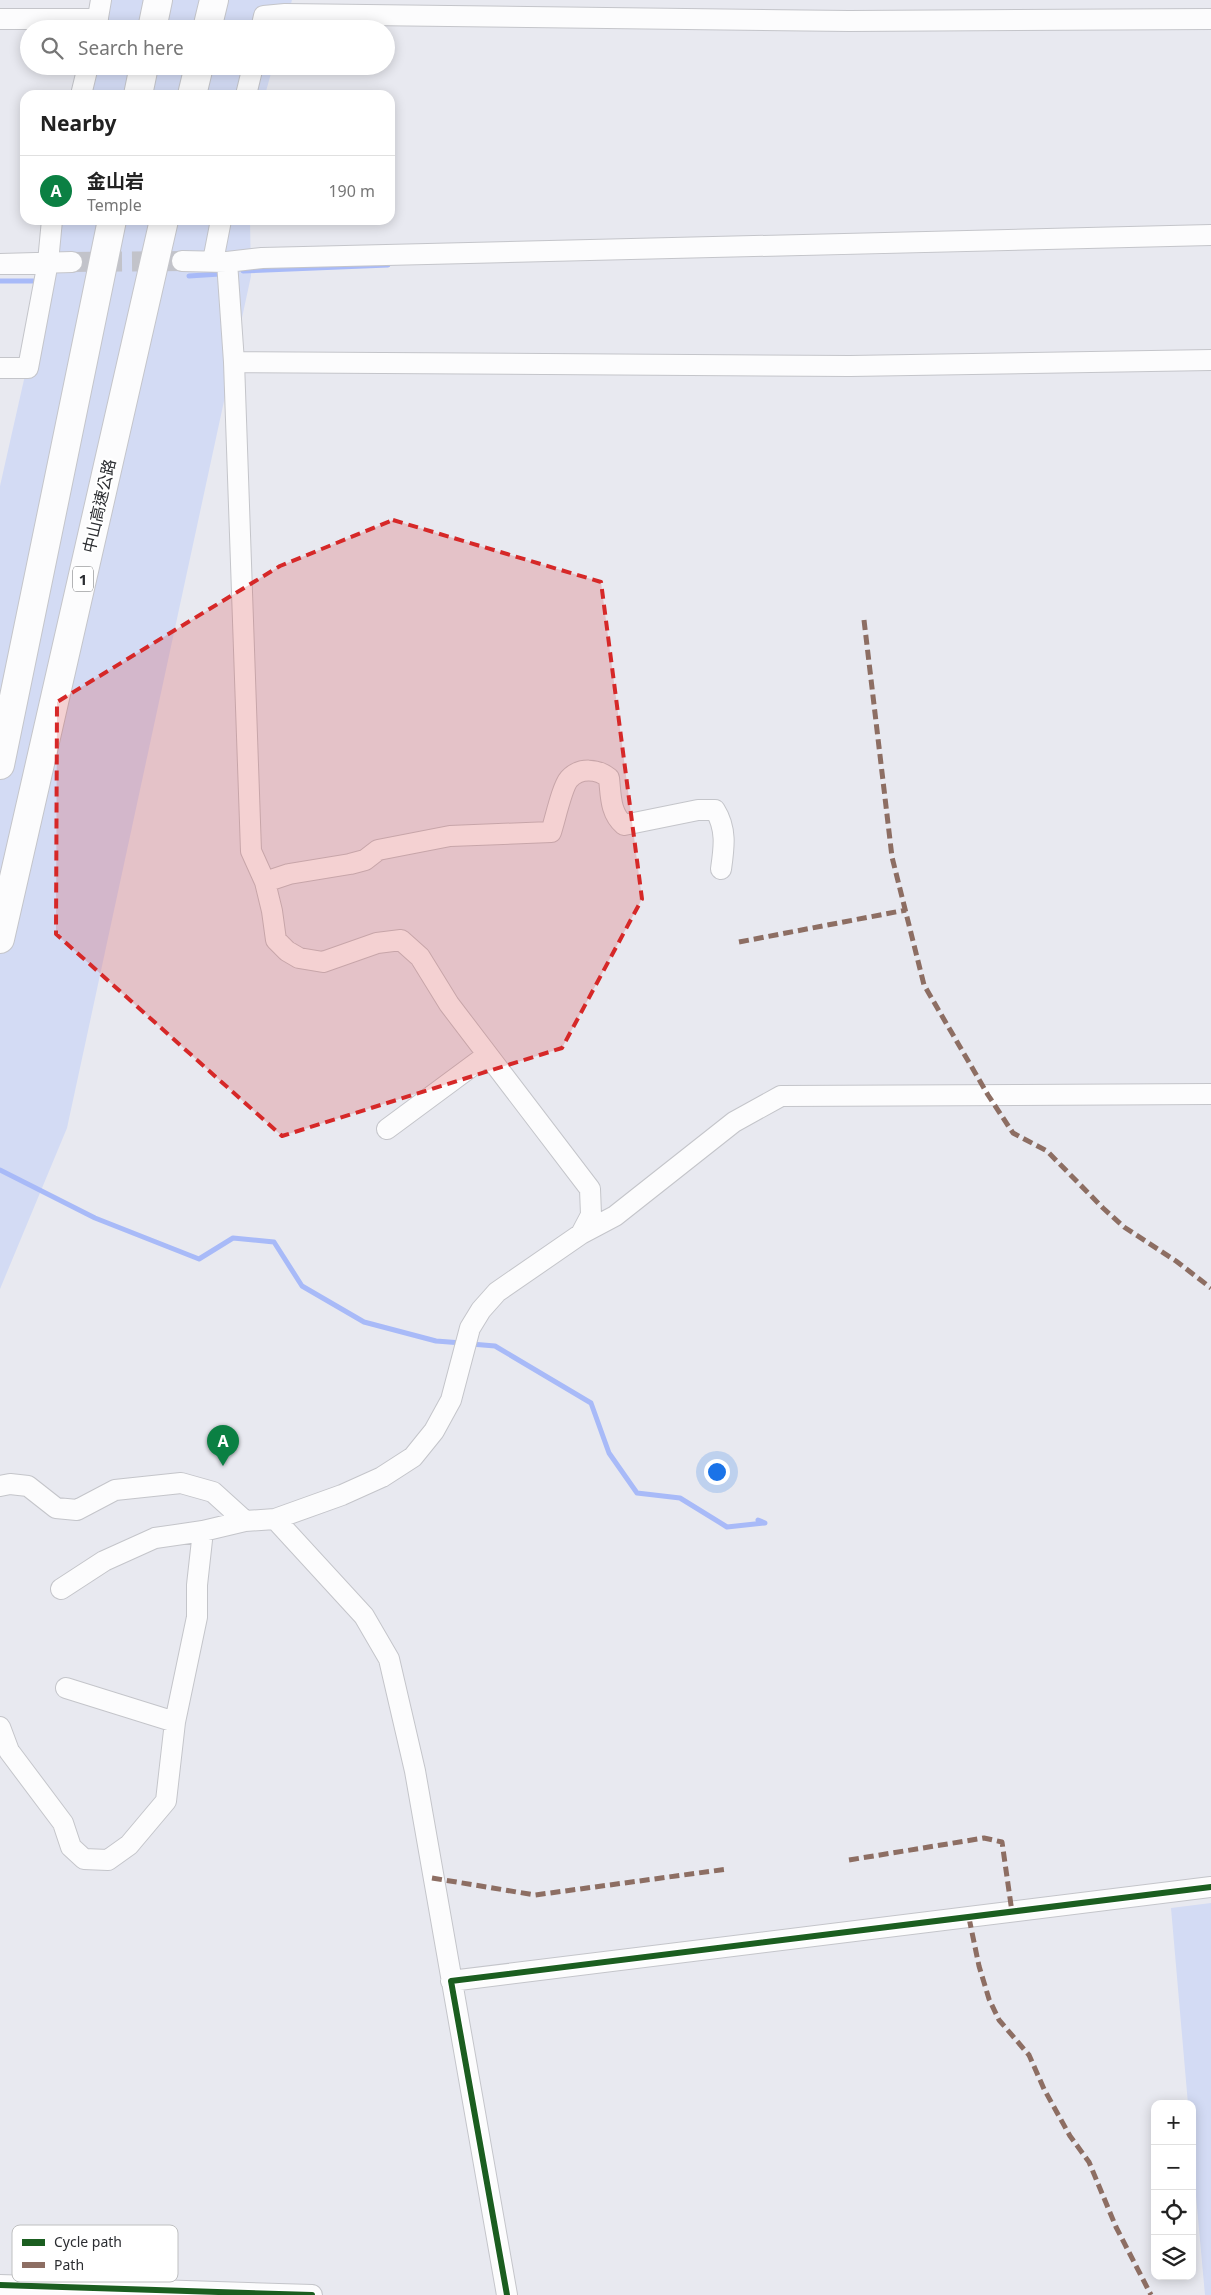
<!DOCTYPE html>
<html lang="en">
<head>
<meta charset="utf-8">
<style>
  :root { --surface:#fff; --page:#f6f6f6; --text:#222; --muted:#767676; --line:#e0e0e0; --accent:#0b8043 }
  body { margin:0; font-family:"Noto Sans","Noto Sans TC",sans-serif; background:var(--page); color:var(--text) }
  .controls { position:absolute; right:15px; bottom:15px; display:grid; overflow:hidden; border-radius:10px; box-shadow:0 2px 12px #0003 }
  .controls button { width:45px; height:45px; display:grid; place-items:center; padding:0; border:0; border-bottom:1px solid var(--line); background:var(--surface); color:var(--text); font:25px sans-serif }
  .you { position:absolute; left:716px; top:1471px; width:18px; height:18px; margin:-12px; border:4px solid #fff; border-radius:50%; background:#1a73e8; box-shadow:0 0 0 8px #1a73e833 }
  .badge { display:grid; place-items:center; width:32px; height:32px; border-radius:50%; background:var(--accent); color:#fff; font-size:16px; font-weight:700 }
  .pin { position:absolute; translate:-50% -41px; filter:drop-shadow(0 1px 2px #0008) }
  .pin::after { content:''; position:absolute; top:26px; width:18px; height:15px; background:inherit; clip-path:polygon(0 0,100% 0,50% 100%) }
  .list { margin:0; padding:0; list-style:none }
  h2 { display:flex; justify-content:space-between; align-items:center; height:65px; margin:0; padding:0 20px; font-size:21px }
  h2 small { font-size:16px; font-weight:400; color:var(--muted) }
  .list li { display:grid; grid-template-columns:32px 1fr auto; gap:15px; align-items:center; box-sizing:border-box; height:70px; padding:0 20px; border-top:1px solid var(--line) }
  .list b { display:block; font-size:19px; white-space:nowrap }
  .list p { margin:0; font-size:16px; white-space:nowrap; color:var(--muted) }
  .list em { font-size:16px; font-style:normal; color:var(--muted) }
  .icon { flex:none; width:28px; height:28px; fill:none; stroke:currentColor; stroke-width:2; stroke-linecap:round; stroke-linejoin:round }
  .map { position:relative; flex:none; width:1211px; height:2295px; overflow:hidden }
  .search { position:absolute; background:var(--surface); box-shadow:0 2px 12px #0003; left:20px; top:20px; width:375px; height:55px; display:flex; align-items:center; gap:12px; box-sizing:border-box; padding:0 18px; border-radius:28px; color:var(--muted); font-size:19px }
  .panel { position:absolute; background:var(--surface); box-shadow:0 2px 12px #0003; left:20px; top:90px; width:375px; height:135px; border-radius:15px }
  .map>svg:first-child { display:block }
  .green { fill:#d3dbf4 }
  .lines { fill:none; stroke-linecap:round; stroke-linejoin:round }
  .stream { stroke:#a8baf8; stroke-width:5 }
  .minor-tunnel { stroke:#c2c3ca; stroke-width:20; stroke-dasharray:20 10; stroke-linecap:butt }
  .minor-casing { stroke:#c4c5ca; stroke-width:22 }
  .highway-casing { stroke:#c4c5ca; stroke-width:30 }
  .minor { stroke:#fcfcfd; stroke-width:20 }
  .highway { stroke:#fcfcfd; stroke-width:28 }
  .quiet { stroke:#8d6e63; stroke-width:5; stroke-dasharray:10 5; stroke-linecap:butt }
  .cycleway-casing { stroke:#fff; stroke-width:9 }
  .cycleway { stroke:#1b5e20; stroke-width:6 }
  .marked { fill:#d62828; fill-opacity:0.2; stroke:#d62828; stroke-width:4; stroke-dasharray:10 6; stroke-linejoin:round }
  .labels { text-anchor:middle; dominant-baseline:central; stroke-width:4; stroke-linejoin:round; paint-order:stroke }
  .shield { fill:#fff; stroke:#6b6c6f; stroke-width:1 }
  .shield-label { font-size:15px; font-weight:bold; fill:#2b2d31 }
  .street-label { font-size:16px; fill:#2b2d31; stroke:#fff }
  .key { fill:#fff; stroke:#bfc0c1; stroke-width:1 }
  .key-label { font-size:14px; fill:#2b2d31 }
</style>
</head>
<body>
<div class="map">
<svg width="1211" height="2295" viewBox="0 0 1211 2295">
  <rect width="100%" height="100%" fill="#e8e9f0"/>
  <!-- green -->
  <path class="green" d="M108,0H292L284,29H102Z
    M94,66H273L265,95H88Z
    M60,220H250L251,276L67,1128L0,1289V486Z
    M1211,1903V2295H1205L1192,2152V2104H1188L1171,1908Z"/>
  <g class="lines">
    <!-- stream -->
    <path class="stream" d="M243,271L388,265
      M189,276L220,274
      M0,281H33
      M0,1170L95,1218L199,1259L233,1238L274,1242L302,1286L364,1322L436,1341L462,1343
      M471,1344L495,1346L591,1403L609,1453L637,1493L680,1498L727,1527L765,1523L758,1520"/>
    <!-- minor-tunnel -->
    <path class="minor-tunnel" d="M72,262L182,261"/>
    <defs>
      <path id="minor" d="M0,19H98
        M96,29L101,0
        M261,29L264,16L285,14L849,21L1211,19
        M81,95L88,66
        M246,95L253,66
        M182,261L227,262L234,362L850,366L1211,360
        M213,261L221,220
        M227,262L262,258L1211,235
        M0,264L72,262
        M234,362L251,851L265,882L272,911L276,940L287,951L299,958L323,962L377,943L401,940L420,957L449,1004L590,1189L591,1215L581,1234
        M0,368H28L48,262L52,220
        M265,882L289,874L350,864L365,860L378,850L450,836L551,832C555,820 562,787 569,779C580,767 598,769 609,778C611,796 610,813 624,825L698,810H715C727,829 724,848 721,869
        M387,1129L487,1055
        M0,1486L10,1484L28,1486L56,1508L77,1510L115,1490L181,1483L213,1492L245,1521
        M275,1519L364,1616L389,1659L415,1771L507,2295
        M61,1589L104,1561L155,1538L203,1531L245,1521L275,1519L342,1495L382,1477L413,1457L434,1431L451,1400L470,1328L481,1310L497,1292L581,1234L615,1216L734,1122L781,1096L1211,1094
        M66,1688L175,1722
        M0,1727L9,1751L63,1823L71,1847L84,1859L108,1860L129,1845L166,1801L175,1722L197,1617V1585L203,1531
        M451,1981L1211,1887
        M0,2285L312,2295"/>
      <path id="highway" d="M152,29L158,0
        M207,29L214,0
        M138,95L144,66
        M192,95L199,66
        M0,765L112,220
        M0,939L164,220"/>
    </defs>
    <!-- minor casing -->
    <use href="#minor" class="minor-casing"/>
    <!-- highway casing -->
    <use href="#highway" class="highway-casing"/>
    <!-- minor -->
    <use href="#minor" class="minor"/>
    <!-- highway -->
    <use href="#highway" class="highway"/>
    <!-- quiet -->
    <path class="quiet" d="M864,620L892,857L924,985L988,1095L1013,1133L1047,1151L1103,1208L1124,1227L1176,1261L1211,1288
      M739,942L906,910
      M849,1860L984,1838L1002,1842L1012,1912
      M432,1878L535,1895L728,1869
      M969,1918L979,1966L989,1999L999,2020L1029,2055L1044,2089L1070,2136L1089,2162L1116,2227L1151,2295"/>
    <defs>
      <path id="cycleway" d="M0,2285L312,2295
        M507,2295L451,1981L1211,1887"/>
    </defs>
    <!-- cycleway casing -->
    <use href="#cycleway" class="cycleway-casing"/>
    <!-- cycleway -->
    <use href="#cycleway" class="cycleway"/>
  </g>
  <!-- marked area -->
  <path class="marked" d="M393,520L601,582L642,899L562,1048L282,1136L56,934L57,702L280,566Z"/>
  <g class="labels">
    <!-- shield labels -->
    <rect class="shield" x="73" y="566.5" width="20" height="25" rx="4"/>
    <g class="shield-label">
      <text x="83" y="579">1</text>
    </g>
    <!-- street labels -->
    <g class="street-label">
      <text transform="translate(99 506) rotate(-77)">中山高速公路</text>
    </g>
  </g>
  <!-- legend -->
  <rect x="12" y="2225" width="166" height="57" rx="8" class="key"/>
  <rect x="22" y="2239" width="23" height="7" fill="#1b5e20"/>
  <rect x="22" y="2262" width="23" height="6" fill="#8d6e63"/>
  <g class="key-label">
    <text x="54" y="2247">Cycle path</text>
    <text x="54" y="2270">Path</text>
  </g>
</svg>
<div class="controls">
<button>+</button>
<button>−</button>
<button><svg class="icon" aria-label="locate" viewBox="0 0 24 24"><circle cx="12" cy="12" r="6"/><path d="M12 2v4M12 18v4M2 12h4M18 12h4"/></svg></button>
<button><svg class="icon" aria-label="layers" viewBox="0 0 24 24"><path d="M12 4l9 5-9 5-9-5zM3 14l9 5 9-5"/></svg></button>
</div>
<div class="you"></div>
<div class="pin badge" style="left:223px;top:1466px">A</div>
<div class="search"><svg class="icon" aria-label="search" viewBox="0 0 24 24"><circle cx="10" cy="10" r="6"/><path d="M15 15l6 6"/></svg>Search here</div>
<section class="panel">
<h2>Nearby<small></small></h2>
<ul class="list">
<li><span class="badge">A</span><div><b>金山岩</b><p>Temple</p></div><em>190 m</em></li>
</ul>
</section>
</div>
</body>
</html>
